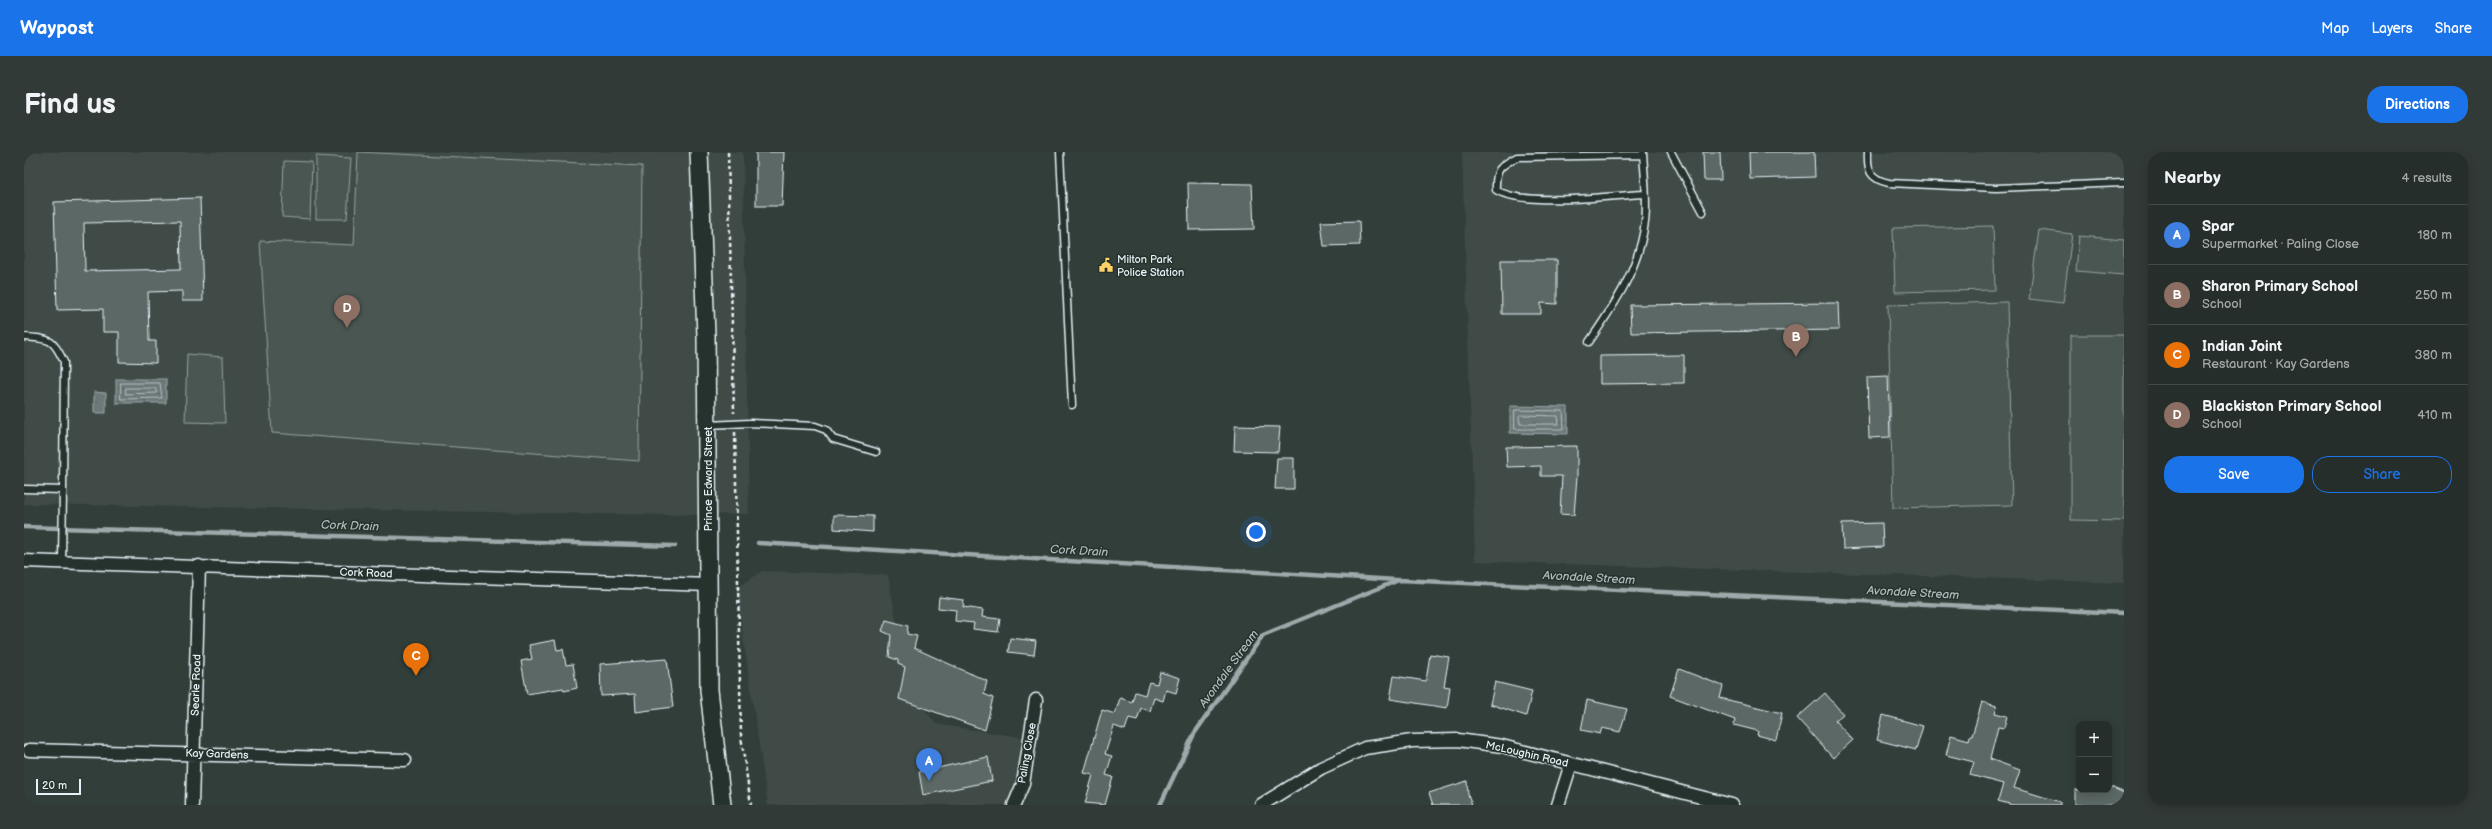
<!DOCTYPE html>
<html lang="en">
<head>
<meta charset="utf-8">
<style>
  :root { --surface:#262e2b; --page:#323a37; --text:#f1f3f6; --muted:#a4a8a9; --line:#424a47; --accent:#1a73e8 }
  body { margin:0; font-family:"Balsamiq Sans",sans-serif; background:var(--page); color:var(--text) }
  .controls { position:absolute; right:12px; bottom:12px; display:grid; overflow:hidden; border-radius:8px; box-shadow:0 2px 10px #0003 }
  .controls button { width:36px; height:36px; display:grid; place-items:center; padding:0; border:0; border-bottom:1px solid var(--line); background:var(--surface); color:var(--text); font:20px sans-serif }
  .scale { position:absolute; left:12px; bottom:10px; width:45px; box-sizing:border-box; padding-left:4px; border:2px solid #e8f1f8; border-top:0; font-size:11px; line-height:14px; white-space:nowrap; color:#e8f1f8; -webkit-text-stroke:3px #26332d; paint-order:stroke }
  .you { position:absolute; left:1232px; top:380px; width:14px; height:14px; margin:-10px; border:3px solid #fff; border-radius:50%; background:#1a73e8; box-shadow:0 0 0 6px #1a73e833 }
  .badge { display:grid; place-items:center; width:26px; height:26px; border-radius:50%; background:var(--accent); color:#fff; font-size:13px; font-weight:700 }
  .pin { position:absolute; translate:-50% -33px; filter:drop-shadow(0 1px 2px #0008) }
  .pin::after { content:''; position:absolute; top:21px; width:14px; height:12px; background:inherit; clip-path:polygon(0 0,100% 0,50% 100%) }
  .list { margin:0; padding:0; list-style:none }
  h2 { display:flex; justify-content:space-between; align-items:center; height:52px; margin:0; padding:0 16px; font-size:17px }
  h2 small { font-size:13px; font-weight:400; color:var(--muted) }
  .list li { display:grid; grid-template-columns:26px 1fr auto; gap:12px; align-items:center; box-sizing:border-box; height:60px; padding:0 16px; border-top:1px solid var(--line) }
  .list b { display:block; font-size:15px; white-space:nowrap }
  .list p { margin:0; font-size:13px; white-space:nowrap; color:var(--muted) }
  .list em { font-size:13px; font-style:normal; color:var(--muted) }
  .actions { display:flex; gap:8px; padding:12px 16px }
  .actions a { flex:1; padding:9px 0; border:1px solid var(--accent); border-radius:16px; text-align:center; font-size:14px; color:var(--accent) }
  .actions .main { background:var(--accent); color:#fff }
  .map { position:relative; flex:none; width:2100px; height:653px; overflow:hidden; border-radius:16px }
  header { display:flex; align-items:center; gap:24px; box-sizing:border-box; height:56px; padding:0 20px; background:var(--accent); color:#fff }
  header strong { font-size:19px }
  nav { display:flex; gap:22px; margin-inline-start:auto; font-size:14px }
  .intro { display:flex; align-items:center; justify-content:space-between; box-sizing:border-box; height:96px; padding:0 24px }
  h1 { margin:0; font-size:28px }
  .button { padding:10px 18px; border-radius:16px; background:var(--accent); color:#fff; font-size:14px; font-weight:700 }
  main { display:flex; gap:24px; padding:0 24px }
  aside { flex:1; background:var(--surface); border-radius:16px; box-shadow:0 2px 10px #0003 }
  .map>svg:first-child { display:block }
  .built { fill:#3f4b46 }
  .green { fill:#495651; stroke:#98a4a4 }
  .water { fill:url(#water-ripples); stroke:#9ea9ab }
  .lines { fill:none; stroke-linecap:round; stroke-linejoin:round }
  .shore { stroke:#b7c1c5; stroke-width:1 }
  .stream { stroke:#9ea9ab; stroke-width:4.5 }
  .building { fill:#5c6865; stroke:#e8f1f8; fill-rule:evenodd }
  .lane-casing { stroke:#e8f1f8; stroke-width:9 }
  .street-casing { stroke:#e8f1f8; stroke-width:15 }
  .secondary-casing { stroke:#e8f1f8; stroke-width:20 }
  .path { stroke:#e8f1f8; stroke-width:2.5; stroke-dasharray:4 3; stroke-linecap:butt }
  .lane { stroke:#26332d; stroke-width:6 }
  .street { stroke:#26332d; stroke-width:12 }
  .secondary { stroke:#26332d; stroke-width:17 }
  .labels { text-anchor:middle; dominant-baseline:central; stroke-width:3; stroke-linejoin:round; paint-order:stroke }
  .poi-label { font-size:11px; fill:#e8f1f8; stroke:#26332d; text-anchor:start }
  .street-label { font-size:11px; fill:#e8f1f8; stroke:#26332d }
  .water-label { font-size:12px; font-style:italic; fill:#b1bbbe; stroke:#26332d }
</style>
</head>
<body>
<header>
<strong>Waypost</strong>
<nav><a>Map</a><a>Layers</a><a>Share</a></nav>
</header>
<div class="intro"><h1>Find us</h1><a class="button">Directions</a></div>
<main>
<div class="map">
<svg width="2100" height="653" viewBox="0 0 2100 653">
  <defs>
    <pattern id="water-ripples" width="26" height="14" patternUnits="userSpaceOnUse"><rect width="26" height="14" fill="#6d7978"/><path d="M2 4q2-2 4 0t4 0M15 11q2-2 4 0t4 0" fill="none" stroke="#5b6363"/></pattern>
  </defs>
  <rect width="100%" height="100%" fill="#323e39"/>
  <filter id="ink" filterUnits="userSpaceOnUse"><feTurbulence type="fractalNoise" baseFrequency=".025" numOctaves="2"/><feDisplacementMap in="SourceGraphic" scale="8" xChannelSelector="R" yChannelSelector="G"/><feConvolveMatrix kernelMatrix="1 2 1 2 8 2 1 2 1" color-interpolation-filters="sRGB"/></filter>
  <g filter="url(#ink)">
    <!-- built -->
    <path class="built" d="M0,0H719L725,362L644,363L0,352Z
      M1438,0H2100V431L1451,409Z
      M738,419L864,423L885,537L912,572L1009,587L987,653H744L712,437Z"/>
    <!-- green -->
    <path class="green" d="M334,0L618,14L615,309L248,281L236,89L330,93Z
      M292,4L327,6L323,67H292Z
      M260,9L288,10L286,67L258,65Z
      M1969,74L1971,138L1871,140L1869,76Z
      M2015,78L2048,82L2039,151L2005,147Z
      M2055,84L2100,88V123L2052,119Z
      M1983,150L1988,353L1869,356L1864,153Z
      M2047,183H2100V369L2047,368Z
      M163,202L199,205L201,271L161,270Z"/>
    <!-- water -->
    <path class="water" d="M92,227H142V251H92Z
      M70,240L82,241V261H70Z
      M1486,254L1544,255V282L1486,281Z"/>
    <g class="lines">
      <!-- shore -->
      <path class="shore" d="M97,231H136L138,246L97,247Z
        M102,236H131L133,241L102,242Z
        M1491,258L1539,259L1540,277H1491Z
        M1497,263L1534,264L1535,272H1496L1495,265Z"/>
      <!-- stream -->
      <path class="stream" d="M0,375L651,394
        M734,391L1373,428
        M1136,653L1170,582L1239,483L1375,428L2100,461"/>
    </g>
    <!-- building -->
    <path class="building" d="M732,0H760L758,54H732Z
      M1679,0H1696L1697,28H1680Z
      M1725,0H1790L1791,25L1726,27Z
      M1164,31L1228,32L1230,77L1165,78Z
      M176,46L179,149H158V139L124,140L125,189H132V211L95,210V180H79V157L33,158L30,50ZM156,69L157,117L61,119L60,71Z
      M1335,69L1336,93L1300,94L1297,70Z
      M1477,108H1533V152L1517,151V162H1478Z
      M1814,151L1815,178L1607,181L1606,153Z
      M1660,203V231L1576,232V204Z
      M1864,224L1866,285L1845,286L1843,225Z
      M1211,274L1256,275L1254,300L1210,299Z
      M1553,294V324L1550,363L1536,362L1538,324H1517V314L1483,315L1482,295Z
      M1253,306H1270V337H1251Z
      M810,363L849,364V380L810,377Z
      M1858,371L1859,395L1819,397L1818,372Z
      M915,445L940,448L939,455L959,458L958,465L976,467L974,480L949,477L950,471L931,469L932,458L914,456Z
      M862,468L884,474L883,482L893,484L890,496L963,529L960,542L969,546L961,578L875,547L881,515L874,512V508L865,505L867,483L858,479Z
      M986,486L1012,489L1010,503L984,500Z
      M531,488L533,498L539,497L542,513L549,512L553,536L540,539L539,536L503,542L497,509L508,507L505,493Z
      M1406,502L1425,505L1420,534L1426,535L1423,556L1366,547L1370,524L1402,529Z
      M643,507L649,555L612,560L611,542L577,544L576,512Z
      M1655,517L1699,534L1696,546L1758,561L1752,588L1733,583L1734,579L1710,573L1711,568L1646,544Z
      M1136,520L1156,526L1152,541L1142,538L1139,549L1130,546L1126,559L1117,556L1113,568L1105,566L1101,578L1090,574L1081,602L1088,604L1082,623L1089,625L1081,653L1061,651L1069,623L1060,621L1078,558L1091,562L1096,546L1108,550L1111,540L1121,543L1125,530L1133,532Z
      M1471,530L1508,539L1502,564L1466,552Z
      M1801,541L1819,562L1811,569L1829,588L1809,606L1773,566Z
      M1563,548L1603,557L1596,580L1578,576L1576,582L1557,578Z
      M1958,550L1973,554L1971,561L1983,564L1980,576L1974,575L1966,607L1996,618L1990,636L2036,650V653H1989L1974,649L1979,632L1946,623L1950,610L1922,603L1927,583L1945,588L1946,583L1948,584Z
      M1859,563L1899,574L1892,598L1853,588Z
      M964,605L968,629L899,643L895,620Z
      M1443,629L1444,642L1448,653H1409L1405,641Z
      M2085,634L2100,641V653H2051V638H2085Z"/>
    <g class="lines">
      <defs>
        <path id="lane" d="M1036,0L1048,253
          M1647,0L1679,60
          M1844,0C1843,19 1846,27 1865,31L1972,36L2100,31
          M1619,3L1493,5C1476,14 1471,17 1472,38C1500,55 1585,44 1620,42
          M0,185C26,187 29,186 40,210L39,338
          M1565,190C1591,152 1615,117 1621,70C1624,48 1620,22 1619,0
          M684,273L726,271L791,274L802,278L809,287L852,300
          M0,337L39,338L38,410"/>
        <path id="street" d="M0,409L684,433
          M5,598L381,608
          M168,653L175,414
          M990,653L999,632L1012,548
          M1237,653L1297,616L1341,596L1388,589L1434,588L1478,594L1708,653
          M1534,653L1547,612"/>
        <path id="secondary" d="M675,0L682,183L685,538L698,653"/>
      </defs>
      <!-- lane casing -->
      <use href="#lane" class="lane-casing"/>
      <!-- street casing -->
      <use href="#street" class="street-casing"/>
      <!-- secondary casing -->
      <use href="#secondary" class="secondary-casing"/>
      <!-- path -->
      <path class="path" d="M704,0L710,261
        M711,280L717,584L727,653"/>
      <!-- lane -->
      <use href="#lane" class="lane"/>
      <!-- street -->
      <use href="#street" class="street"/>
      <!-- secondary -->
      <use href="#secondary" class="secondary"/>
    </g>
  </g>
  <!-- icons -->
  <defs>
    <symbol id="civic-bare" viewBox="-9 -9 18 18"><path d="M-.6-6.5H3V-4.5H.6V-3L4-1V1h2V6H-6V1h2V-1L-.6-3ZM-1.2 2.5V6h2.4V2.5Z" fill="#ffd166" stroke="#26332d" stroke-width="2.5" paint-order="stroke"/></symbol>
  </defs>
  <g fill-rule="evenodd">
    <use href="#civic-bare" x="1072" y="103" width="20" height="20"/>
  </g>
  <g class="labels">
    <!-- poi labels -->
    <g class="poi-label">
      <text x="1093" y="107">Milton Park<tspan x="1093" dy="13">Police Station</tspan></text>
    </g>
    <!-- street labels -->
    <g class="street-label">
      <text transform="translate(684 327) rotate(-90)">Prince Edward Street</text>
      <text transform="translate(342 421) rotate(2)">Cork Road</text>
      <text transform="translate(172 533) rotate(-88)">Searle Road</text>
      <text transform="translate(1003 601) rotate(-80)">Paling Close</text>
      <text transform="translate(193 602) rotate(2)">Kay Gardens</text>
      <text transform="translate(1503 602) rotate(13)">McLoughin Road</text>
    </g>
    <!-- water labels -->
    <g class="water-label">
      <text transform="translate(326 374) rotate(2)">Cork Drain</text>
      <text transform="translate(1055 399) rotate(3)">Cork Drain</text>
      <text transform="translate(1565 426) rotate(3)">Avondale Stream</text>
      <text transform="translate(1889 441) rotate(3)">Avondale Stream</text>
      <text transform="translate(1205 517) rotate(-54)">Avondale Stream</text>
    </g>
  </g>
</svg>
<div class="controls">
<button>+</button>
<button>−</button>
</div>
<div class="scale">20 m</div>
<div class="you"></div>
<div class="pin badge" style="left:905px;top:629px;background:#3f7fe0">A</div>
<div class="pin badge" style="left:1772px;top:205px;background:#8d6e63">B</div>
<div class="pin badge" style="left:392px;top:524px;background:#e8710a">C</div>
<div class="pin badge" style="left:323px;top:176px;background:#8d6e63">D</div>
</div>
<aside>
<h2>Nearby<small>4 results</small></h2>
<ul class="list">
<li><span class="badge" style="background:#3f7fe0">A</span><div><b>Spar</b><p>Supermarket · Paling Close</p></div><em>180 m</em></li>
<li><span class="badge" style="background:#8d6e63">B</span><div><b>Sharon Primary School</b><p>School</p></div><em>250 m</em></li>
<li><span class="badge" style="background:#e8710a">C</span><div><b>Indian Joint</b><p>Restaurant · Kay Gardens</p></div><em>380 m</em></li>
<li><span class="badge" style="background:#8d6e63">D</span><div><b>Blackiston Primary School</b><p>School</p></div><em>410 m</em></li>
</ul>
<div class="actions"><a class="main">Save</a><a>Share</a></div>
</aside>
</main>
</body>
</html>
